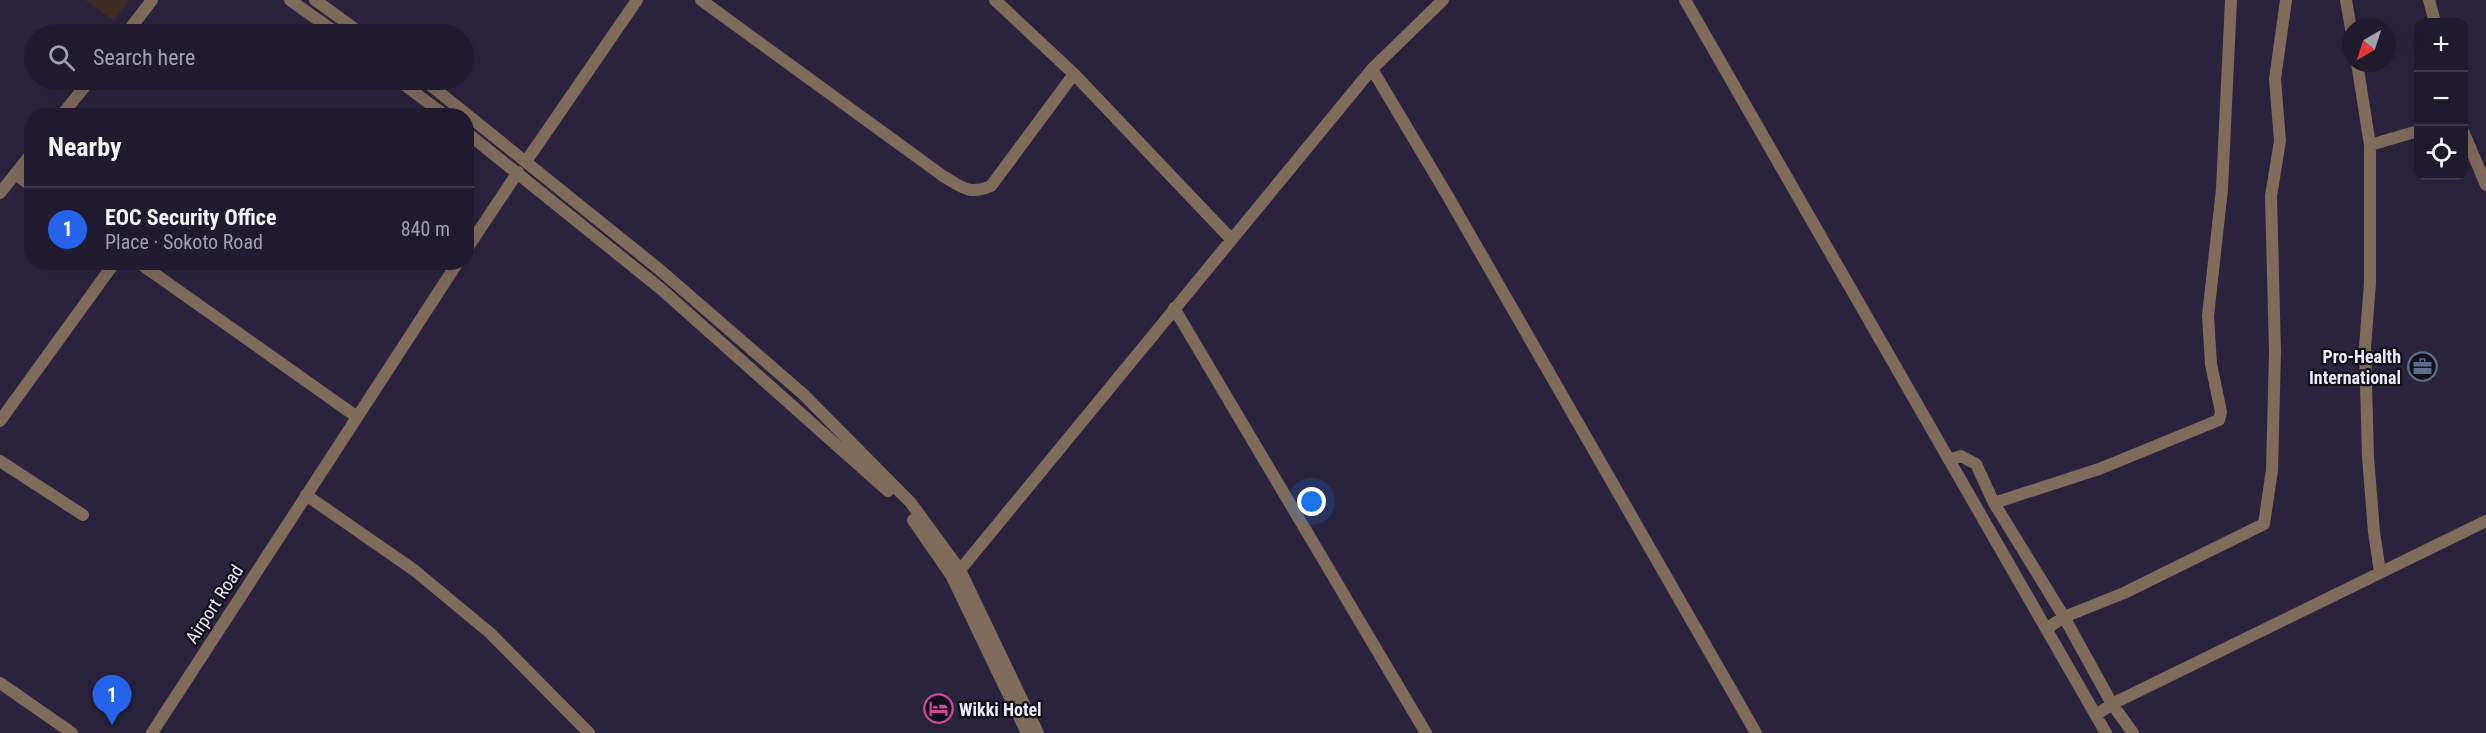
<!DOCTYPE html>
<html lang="en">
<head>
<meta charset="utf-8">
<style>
  :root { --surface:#1f1a2e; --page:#272336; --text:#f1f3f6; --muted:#a1a1aa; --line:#3c384a; --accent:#2563eb }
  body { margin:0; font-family:"Roboto Condensed",sans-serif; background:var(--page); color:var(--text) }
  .controls { position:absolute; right:18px; top:18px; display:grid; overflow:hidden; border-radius:12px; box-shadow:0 6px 24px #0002 }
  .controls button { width:54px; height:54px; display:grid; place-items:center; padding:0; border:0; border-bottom:2px solid var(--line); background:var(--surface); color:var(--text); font:30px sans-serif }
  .compass { position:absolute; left:2342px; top:18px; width:54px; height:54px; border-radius:50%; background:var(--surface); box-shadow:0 6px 24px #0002; rotate:219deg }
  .you { position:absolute; left:1312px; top:502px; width:21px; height:21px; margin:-15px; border:4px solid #fff; border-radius:50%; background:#1a73e8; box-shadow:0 0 0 9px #1a73e833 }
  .badge { display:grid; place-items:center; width:39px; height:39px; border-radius:50%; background:var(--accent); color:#fff; font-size:20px; font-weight:700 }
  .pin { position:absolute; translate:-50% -50px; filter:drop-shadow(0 2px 3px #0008) }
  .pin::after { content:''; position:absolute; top:32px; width:21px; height:18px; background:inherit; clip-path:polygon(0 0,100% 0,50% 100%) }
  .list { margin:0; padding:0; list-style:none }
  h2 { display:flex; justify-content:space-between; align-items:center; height:78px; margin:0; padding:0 24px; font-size:26px }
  h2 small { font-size:20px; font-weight:400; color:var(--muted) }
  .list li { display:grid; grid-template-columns:39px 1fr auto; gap:18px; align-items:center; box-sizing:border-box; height:84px; padding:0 24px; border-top:2px solid var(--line) }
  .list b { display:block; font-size:22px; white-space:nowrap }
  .list p { margin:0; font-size:20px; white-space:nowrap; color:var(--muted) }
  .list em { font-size:20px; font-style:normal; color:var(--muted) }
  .icon { flex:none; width:33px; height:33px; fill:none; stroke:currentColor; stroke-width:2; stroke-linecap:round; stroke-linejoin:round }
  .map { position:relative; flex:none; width:2486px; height:733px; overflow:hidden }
  .search { position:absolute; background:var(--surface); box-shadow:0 6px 24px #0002; left:24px; top:24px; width:450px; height:66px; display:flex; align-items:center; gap:15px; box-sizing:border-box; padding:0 21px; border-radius:33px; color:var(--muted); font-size:22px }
  .panel { position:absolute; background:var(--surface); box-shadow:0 6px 24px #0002; left:24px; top:108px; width:450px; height:162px; border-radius:24px }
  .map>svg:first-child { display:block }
  .medical { fill:#3d2b24 }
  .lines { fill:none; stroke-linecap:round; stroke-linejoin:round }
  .minor { stroke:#7f6b5a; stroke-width:12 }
  .labels { text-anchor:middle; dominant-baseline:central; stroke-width:4.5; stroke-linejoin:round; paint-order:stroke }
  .poi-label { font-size:18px; font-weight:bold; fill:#edeafb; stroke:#110f1a; text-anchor:end }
  .street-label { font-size:18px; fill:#edeafb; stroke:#110f1a }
</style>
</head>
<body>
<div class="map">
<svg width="2486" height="733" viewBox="0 0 2486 733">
  <rect width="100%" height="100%" fill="#29233d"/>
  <!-- medical -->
  <path class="medical" d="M85,0H130L114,21Z"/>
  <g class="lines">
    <!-- minor -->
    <path class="minor" d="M290,0L338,34
      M315,0L362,34
      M701,0L943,176C963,188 969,195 991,186L1074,74
      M995,0L1074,74L1231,239
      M1685,0L2106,733
      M2346,0L2351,29
      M2429,0L2435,22
      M126,34L152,0
      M2357,63L2370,145V283L2365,347L2368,457L2374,532L2380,572
      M1372,69L1446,193L1756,733
      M398,80L446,116
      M424,80L660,270L803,394L911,503L960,570L1038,733
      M61,116L90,80
      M466,132L661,289L888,491
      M2464,133L2486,185
      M2370,145L2418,131
      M527,160L637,0
      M15,174L32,186
      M0,193L32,153
      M466,250L518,172
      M138,262L357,417
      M1174,308L1426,733
      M0,421L115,262
      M1949,460L1961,456L1976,464L1994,503L2099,469L2219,420L2221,412L2211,364L2208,316L2222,189L2231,0
      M0,461L83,515
      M306,495L414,570L490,633L589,733
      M1994,503L2064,617L2112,704L2133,733
      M913,520L951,575L1027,733
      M953,573L960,570L1372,69L1443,0
      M2046,629L2064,617L2124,593L2264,524L2272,470L2275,352L2271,196L2280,141L2275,79L2286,0
      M0,683L72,733
      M2096,715L2112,704L2486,521
      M152,733L458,262"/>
  </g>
  <!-- icons -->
  <defs>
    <symbol id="office-ring" viewBox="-11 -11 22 22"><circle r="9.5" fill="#110f1a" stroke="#5c6f8a" stroke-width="1.5"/><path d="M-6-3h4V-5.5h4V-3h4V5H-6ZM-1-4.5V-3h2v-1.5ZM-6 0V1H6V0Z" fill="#5c6f8a"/></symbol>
    <symbol id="hotel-ring" viewBox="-11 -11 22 22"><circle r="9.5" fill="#110f1a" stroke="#d1479c" stroke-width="1.5"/><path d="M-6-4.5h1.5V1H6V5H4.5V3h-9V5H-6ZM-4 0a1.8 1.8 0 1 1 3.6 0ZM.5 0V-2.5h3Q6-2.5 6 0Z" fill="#d1479c"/></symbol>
  </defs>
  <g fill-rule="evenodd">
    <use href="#office-ring" x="2406" y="350" width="33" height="33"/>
    <use href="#hotel-ring" x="922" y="692" width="33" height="33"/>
  </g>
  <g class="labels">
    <!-- poi labels -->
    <g class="poi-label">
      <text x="2401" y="356">Pro-Health<tspan x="2401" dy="21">International</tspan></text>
      <text x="959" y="709" text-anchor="start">Wikki Hotel</text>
    </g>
    <!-- street labels -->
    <g class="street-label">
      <text transform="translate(214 604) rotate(-57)">Airport Road</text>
    </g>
  </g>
</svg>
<div class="controls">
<button>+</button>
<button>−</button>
<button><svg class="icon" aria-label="locate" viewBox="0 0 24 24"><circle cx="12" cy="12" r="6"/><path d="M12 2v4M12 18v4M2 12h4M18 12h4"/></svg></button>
</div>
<svg class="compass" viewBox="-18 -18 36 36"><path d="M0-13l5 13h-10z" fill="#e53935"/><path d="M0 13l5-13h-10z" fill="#a1a1aa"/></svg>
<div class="you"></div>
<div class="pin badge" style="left:112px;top:725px">1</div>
<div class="search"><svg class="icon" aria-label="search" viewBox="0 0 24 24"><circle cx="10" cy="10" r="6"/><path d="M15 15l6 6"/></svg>Search here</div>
<section class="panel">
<h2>Nearby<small></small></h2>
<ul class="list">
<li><span class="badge">1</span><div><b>EOC Security Office</b><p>Place · Sokoto Road</p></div><em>840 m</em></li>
</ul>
</section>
</div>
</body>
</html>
